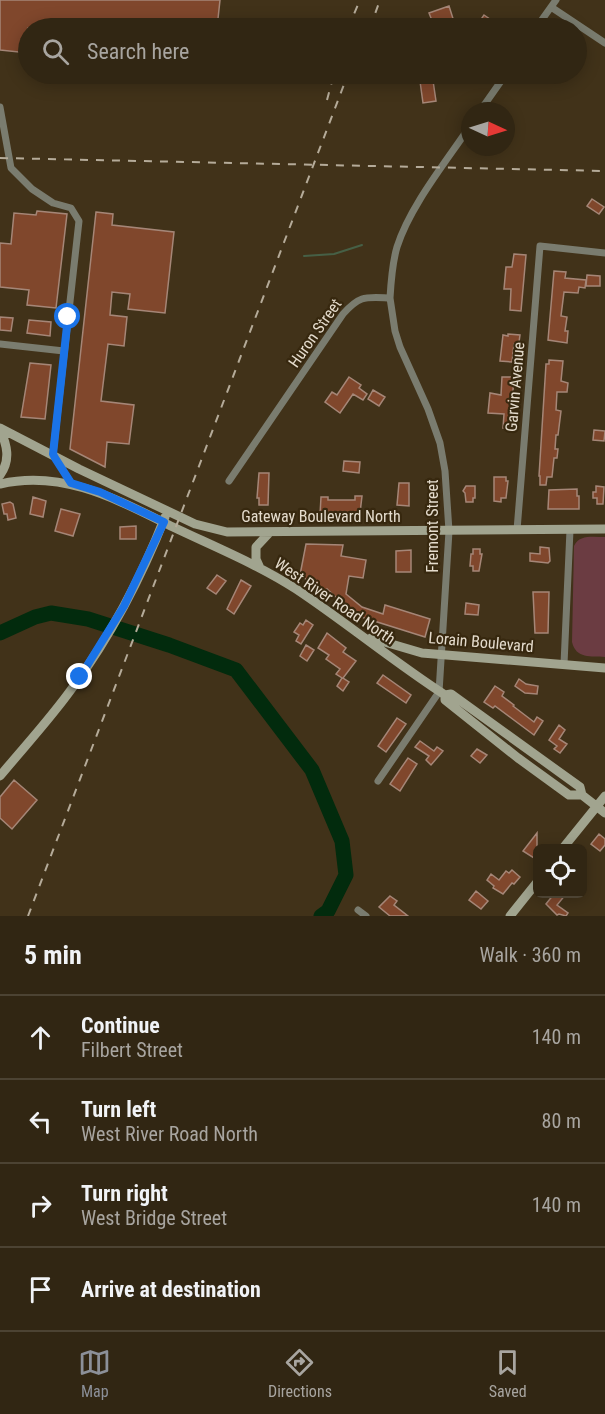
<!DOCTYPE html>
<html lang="en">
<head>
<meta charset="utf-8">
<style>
  :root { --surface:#312613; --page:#3d3221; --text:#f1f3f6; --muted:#a8a5a0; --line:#4c4333; --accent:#8c9099 }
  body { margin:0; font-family:"Roboto Condensed",sans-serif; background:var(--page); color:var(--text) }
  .controls { position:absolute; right:18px; bottom:18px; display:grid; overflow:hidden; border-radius:9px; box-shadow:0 3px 15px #0003 }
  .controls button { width:54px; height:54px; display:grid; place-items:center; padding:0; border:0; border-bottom:2px solid var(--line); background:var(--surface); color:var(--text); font:30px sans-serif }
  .compass { position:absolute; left:461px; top:102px; width:54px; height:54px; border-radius:50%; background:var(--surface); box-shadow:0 3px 15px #0003; rotate:94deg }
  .stop { position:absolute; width:18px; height:18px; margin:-14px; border:4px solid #1a73e8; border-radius:50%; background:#fff }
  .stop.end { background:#1a73e8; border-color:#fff; box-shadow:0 2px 6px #0008 }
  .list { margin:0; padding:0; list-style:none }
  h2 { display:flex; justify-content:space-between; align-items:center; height:78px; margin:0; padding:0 24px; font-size:26px }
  h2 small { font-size:20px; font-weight:400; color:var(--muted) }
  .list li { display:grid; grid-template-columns:39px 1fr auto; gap:18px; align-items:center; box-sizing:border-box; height:84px; padding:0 24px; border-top:2px solid var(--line) }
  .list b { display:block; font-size:22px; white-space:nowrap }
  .list p { margin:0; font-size:20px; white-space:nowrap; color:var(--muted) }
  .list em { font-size:20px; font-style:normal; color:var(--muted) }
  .icon { flex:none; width:33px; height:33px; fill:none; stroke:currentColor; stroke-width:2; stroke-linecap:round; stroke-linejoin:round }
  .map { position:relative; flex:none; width:605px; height:916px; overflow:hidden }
  .search { position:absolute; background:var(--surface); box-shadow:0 3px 15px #0003; left:18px; right:18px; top:18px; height:66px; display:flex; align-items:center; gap:15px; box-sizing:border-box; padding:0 21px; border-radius:33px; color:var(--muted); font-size:22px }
  .sheet { height:414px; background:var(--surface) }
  nav { display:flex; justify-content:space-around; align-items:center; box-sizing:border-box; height:84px; border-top:2px solid var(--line); background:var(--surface); font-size:16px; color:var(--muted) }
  nav a { display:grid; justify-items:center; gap:3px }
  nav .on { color:var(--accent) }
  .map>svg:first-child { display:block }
  .green { fill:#6b3c42 }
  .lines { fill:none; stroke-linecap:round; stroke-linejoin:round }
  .stream { stroke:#466046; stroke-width:2 }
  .river { stroke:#022b0d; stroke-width:15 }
  .building { fill:#80472c; stroke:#a58677; stroke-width:1.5 }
  .street { stroke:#7a7c6f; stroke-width:7 }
  .secondary { stroke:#a1a48f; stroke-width:9 }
  .rail { stroke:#b5ab99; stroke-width:2; stroke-dasharray:8 8; stroke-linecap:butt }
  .route { stroke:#1a73e8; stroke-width:8 }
  .labels { text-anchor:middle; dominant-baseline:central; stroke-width:4.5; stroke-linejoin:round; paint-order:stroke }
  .street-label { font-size:16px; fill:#e4dbcc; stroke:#37280f }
</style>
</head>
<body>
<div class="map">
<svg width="605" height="916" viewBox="0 0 605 916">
  <rect width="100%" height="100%" fill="#413219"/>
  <!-- green -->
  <path class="green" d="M605,537V657C591,656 576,659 572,642L574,546C579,534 594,537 605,537Z"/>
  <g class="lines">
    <!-- stream -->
    <path class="stream" d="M304,256L334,254L362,245"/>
    <!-- river -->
    <path class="river" d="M0,633L35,617L51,613L88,619L169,645L236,670L312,770L342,841L346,875L328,911L321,916"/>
  </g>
  <!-- building -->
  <path class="building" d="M0,0H220L217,28H28V53L0,50Z
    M449,6L456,28H435L429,13Z
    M484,15L503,28H475Z
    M419,74H432L436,101L423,103Z
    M592,199L604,207L599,214L587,206Z
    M37,211L67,214L56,308L27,305L29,290L0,287V243L11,244L14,213L36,215Z
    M96,212L113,214L112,225L174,232L165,313L128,309L130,294L112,292L110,315L127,317L124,346L108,344L101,401L134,405L129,444L107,442L105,467L70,449Z
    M514,254L526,255L521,311L510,310L511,289H504L506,267H512Z
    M554,271L566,272L565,278L586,280L585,288L579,287L578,293L564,292L561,316L567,317L565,331H568L567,343L548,340Z
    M587,275L600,276V286H586Z
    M0,317L13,318L11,331L0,330Z
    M29,320L51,322L50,336L27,333Z
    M508,334L520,335L519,342L514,344L512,362L500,361L503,335L508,336Z
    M549,360L563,361L561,381L568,383L567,392H557L556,410L561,411L558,435H556L555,449H558L557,458H554L552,477H547L546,485H540V476H539L546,364H549Z
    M30,363L51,365L45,419L21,417Z
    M349,377L361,385L359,388L367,394L363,400L353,394L340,413L325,402L332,392L337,395Z
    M502,377H514L512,403H510V417H514L511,429L503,428L504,414L488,413L490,393L501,395Z
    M373,390L385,397L379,406L368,399Z
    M594,430L605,431L604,441L593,440Z
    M344,461L360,462L359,473L343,471Z
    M259,473H269L268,505H259V498H257Z
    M494,477H506V481H508L506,498H501V502L494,501Z
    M399,483H409V506L397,505Z
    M466,486H475V498H473V502H466L465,493L463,491Z
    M596,486L604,487L603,504H597V498H593V492H596Z
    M577,489V496H579V509H548L549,490Z
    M355,496H362L360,513H344V516L320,515L321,497H328V500H355Z
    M33,497L46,501L43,517L30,514Z
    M10,502L13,504L16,518L8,520L7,514H4L2,504Z
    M61,509L80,514L73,536L55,531Z
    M136,526V539H120V527Z
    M306,544L343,545L341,556L366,560L363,578L349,576L346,594L362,607L383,614L385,605L430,619L425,637L355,615L327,589L325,593L300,575Z
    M540,547L549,548L550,561L548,563L530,561V553L540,554Z
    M473,549H480V554H482L479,571H473V566H470L471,554H473Z
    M411,550V572H396V551Z
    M217,575L226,581L216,594L207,588Z
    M241,580L251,586L234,614L227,609Z
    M533,592H549L548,633H535Z
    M466,603L479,605L478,615L465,614Z
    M306,620L313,625L301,644L296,641L299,635L294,632L300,623L303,625Z
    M327,633L346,648L343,652L356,661L343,678L349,682L343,691L337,686L342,678L336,674L340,669L326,659L329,655L318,648Z
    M306,645L314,650L307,661L300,656Z
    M383,675L411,695L406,703L377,683Z
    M519,679L526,684L538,686L537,694L525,693L515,686Z
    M495,686L504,692L502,696L514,705L513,706L534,722L537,717L543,721L534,735L495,706L493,708L484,702Z
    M397,718L406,724L386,752L378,746Z
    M559,725L565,730L559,739L567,744L560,753L554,749L557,746L549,740Z
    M420,741L434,751L437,747L443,751L431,765L426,760L429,756L415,747Z
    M477,749L487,755L480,763L471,756Z
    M408,758L417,764L400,791L390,784Z
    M14,780L37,800L12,829L0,818V797Z
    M537,833V860L523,851Z
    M599,834L605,839V845L600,851L591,844Z
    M512,870L520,877L514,884L512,883L503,894L493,888L494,886L487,880L491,874L499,880L506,871L509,873Z
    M476,891L488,901L481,909L469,900Z
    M554,894H566L557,905L568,913L566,916L559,914L557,915L546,904Z
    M390,896L397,901L394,905L408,916H390L379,907Z"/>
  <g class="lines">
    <!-- street -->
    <path class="street" d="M551,7L605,43
      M536,28L556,0
      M0,107L11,168L32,189L53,203L71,208L79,221L53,454L71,483
      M480,111L506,74
      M0,344L64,351
      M229,481L343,314C360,295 365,297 390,298C391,281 392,264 397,247C410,206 446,162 470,126
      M517,530L540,246L605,253
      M564,664L570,530
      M378,781L439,692L449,531L445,471L440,443L428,409L400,347L395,331L390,298
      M358,910L366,916"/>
    <!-- secondary -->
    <path class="secondary" d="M0,428L79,469L195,524L227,532L605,529
      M0,429C7,445 11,460 0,475
      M0,484C63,469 118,500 173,527C215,547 257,564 296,589C347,623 394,662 445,695V700L518,758L569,795H582L580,787L451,694L445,695
      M260,568L256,559V547L270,532
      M371,638L422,653L605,668
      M0,776C24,747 51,718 73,687C111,635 142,576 165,517
      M582,795L605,813
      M563,848L605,796
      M510,916L538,881"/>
    <!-- rail -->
    <path class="rail" d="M348,28L360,0
      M370,28L380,0
      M327,100L334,74
      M0,158L605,171
      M28,916L348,74"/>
  </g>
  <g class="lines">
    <!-- route -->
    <path class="route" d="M68,317L53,454L55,458L71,483L100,492L164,522L124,606L80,677"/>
  </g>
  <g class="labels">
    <!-- street labels -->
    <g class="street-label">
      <text transform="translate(315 333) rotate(-55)">Huron Street</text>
      <text transform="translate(515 387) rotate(-85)">Garvin Avenue</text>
      <text x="321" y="516">Gateway Boulevard North</text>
      <text transform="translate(432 526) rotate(-90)">Fremont Street</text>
      <text transform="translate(335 601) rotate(34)">West River Road North</text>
      <text transform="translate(481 642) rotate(5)">Lorain Boulevard</text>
    </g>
  </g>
</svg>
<div class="controls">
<button><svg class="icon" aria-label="locate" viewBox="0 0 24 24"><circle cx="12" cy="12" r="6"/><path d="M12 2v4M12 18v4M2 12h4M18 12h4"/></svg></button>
</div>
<svg class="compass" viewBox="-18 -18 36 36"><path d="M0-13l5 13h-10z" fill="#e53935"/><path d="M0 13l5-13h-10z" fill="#a8a5a0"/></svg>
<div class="stop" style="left:68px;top:317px"></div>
<div class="stop end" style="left:80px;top:677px"></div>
<div class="search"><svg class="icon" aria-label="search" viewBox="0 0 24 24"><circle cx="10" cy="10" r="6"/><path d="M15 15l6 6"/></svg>Search here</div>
</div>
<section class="sheet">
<h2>5 min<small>Walk · 360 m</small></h2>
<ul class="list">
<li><svg class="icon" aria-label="ahead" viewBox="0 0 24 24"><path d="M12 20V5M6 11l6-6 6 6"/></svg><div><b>Continue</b><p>Filbert Street</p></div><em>140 m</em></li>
<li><svg class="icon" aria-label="left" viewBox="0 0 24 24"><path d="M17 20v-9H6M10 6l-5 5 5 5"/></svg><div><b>Turn left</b><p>West River Road North</p></div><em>80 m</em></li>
<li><svg class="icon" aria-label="right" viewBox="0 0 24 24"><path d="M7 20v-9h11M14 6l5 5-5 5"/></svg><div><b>Turn right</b><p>West Bridge Street</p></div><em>140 m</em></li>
<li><svg class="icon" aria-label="arrive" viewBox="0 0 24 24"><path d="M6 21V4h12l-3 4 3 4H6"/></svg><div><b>Arrive at destination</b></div></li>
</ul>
</section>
<nav>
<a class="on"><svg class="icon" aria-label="map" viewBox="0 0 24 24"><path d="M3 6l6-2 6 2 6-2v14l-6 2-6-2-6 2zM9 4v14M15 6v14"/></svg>Map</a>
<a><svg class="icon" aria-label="directions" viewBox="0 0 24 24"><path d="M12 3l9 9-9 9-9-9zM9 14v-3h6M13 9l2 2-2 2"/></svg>Directions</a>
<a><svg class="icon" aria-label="saved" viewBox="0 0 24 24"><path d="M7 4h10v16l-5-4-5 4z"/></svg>Saved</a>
</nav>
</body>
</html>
